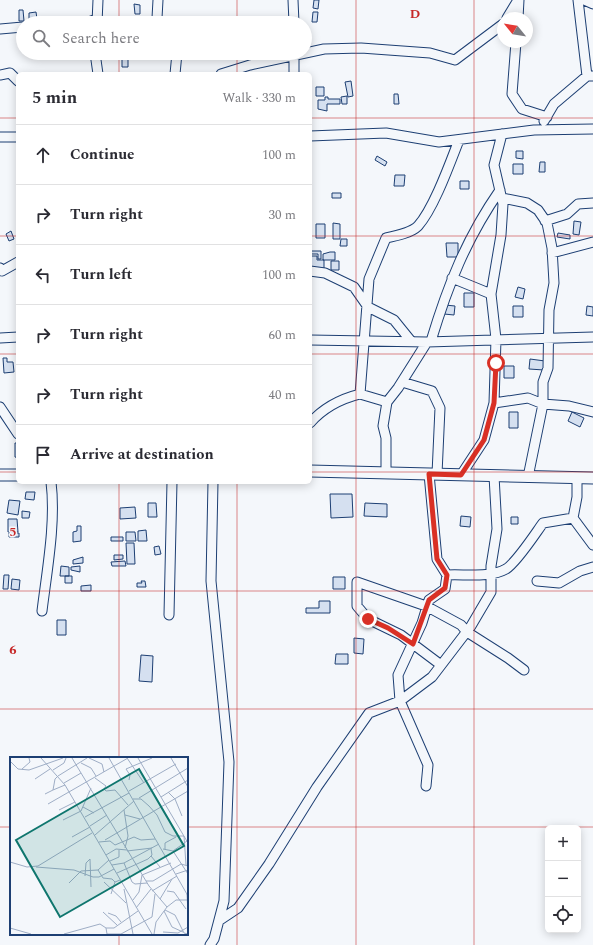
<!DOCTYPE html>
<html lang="en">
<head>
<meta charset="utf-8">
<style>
  :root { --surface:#fff; --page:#f2f2f3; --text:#2b2b33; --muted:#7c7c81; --line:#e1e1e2 }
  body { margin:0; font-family:Spectral,serif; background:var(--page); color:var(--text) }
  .controls { position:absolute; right:12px; bottom:12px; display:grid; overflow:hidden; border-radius:6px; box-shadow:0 2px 10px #0003 }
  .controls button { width:36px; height:36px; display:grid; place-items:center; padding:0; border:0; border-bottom:1px solid var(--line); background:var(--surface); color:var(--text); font:20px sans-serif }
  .compass { position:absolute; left:497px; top:12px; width:36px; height:36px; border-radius:50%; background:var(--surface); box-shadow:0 2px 10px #0003; rotate:300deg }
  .stop { position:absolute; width:12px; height:12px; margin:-9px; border:3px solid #d93025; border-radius:50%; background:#fff }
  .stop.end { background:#d93025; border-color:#fff; box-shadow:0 1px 4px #0008 }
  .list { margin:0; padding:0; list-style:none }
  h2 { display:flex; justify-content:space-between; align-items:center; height:52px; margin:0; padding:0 16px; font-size:17px }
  h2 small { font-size:13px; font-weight:400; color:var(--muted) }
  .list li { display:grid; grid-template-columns:26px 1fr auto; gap:12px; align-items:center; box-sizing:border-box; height:60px; padding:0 16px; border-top:1px solid var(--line) }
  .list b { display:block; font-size:15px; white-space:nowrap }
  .list em { font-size:13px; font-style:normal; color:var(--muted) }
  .icon { flex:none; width:22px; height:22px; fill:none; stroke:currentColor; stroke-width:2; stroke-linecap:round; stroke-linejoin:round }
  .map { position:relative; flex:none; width:593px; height:945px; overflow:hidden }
  .search { position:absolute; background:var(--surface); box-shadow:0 2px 10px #0003; left:16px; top:16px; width:296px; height:44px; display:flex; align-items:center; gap:10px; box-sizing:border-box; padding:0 14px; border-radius:22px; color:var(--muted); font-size:15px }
  .panel { position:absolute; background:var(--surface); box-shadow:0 2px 10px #0003; left:16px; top:72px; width:296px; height:412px; border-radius:6px }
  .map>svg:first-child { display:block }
  .building { fill:#d5e0f0; stroke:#1d3f73 }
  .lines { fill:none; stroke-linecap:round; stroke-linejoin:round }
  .minor-casing { stroke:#1d3f73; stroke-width:11 }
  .major-casing { stroke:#1d3f73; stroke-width:13 }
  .minor { stroke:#f4f7fb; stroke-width:9 }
  .major { stroke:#f4f7fb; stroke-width:11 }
  .route { stroke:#d93025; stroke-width:5 }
  .grid { fill:none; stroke:#c62828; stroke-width:1; stroke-opacity:0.55 }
  .inset-road { fill:none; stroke:#9eadc5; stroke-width:1 }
  .view { fill:#0f766e; fill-opacity:0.15; stroke:#0f766e; stroke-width:2 }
  .inset-edge { fill:none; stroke:#1d3f73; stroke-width:2 }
  .grid-label { font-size:13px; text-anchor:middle; font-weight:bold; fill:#c62828; stroke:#f4f7fb; stroke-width:3; stroke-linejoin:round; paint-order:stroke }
</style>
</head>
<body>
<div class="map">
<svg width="593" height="945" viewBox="0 0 593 945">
  <rect width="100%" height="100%" fill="#f4f7fb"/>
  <!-- building -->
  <path class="building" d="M314,0H319L318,9L313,8Z
    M134,4L140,5V14H135Z
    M19,10H23L24,21H19Z
    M36,12L37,19H29V13Z
    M313,12H318L317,22H312Z
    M113,18H122V23L113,22Z
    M73,53H87V58H73Z
    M122,58H128V67H122Z
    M351,81L353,96L348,97L345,82Z
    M316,87H324V96H316Z
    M394,94H398L399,104H394Z
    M347,96V104H342L341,97Z
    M325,97H328V99H340V104H327V111L318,109V100H325Z
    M516,151H523V159L516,158Z
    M377,156L387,162L385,166L375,160Z
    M540,162H545V172H539Z
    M513,164H523V174H513Z
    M395,175H405L404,186H394Z
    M460,181H469V189H460Z
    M332,193H341V198H332Z
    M574,221L581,222L579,235L573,234Z
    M333,223L340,224V239H333Z
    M316,224H325V238H316Z
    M11,231L14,239L9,241L6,234Z
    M558,233L570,235V239L557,237Z
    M341,239H347V246H340Z
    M446,243H458V257H447Z
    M310,251H321V259H318V254H310Z
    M330,252H335V260H323V254Z
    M310,256H317V260H324V270H310Z
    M331,261H339V270H331Z
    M518,287L525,289L523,299L515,297Z
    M464,293H474V307H464Z
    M445,305L455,306L454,315L444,314Z
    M513,306H523V317H513Z
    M587,306L593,307V316L586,315Z
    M3,358H7V362H13L14,372L4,373Z
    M530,359L545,361L544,370L529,369Z
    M504,366H514V378H504Z
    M509,412H518V428H509Z
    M572,412L584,418L580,427L568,421Z
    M15,443H18V458L15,457Z
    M26,492H35L34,500L25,499Z
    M330,494H352L353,517L331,518Z
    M9,500L20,501L18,515L7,513Z
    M148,503H156L157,517H148Z
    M365,503L387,504V517L364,516Z
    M135,507L136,518L120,519V508Z
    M22,511L30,512L29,518H22Z
    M461,516L471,517L470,527L460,526Z
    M511,517H518V524H511Z
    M8,519H17L18,532H8Z
    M77,526H81V541L73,542V532L77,531Z
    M146,530L147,541H138V531Z
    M126,532H135L136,541H126Z
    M9,533H19V537H9Z
    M111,537H123V541H111Z
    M126,543H134L135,564H127Z
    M159,546L161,554L155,555L154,547Z
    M114,555H123V559L114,560Z
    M83,557V563L73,564V560Z
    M125,561L126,566H112L111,562Z
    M61,566L69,567V576H60Z
    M80,566V572L71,570V567Z
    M4,575H9L8,589H3Z
    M65,576H72V583H65Z
    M333,577H345V589H333Z
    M12,579L20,580L19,590L11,589Z
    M141,581H145L146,587H137V583H142Z
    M91,585V591H81V586Z
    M319,601H330V613H306V608H319Z
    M57,620H66V635H57Z
    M354,638L364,639L363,654L354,653Z
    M336,654H348V664H335Z
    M141,655L153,656L152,682L139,681Z"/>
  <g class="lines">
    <defs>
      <path id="minor" d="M158,0L157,18L161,23
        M293,0L294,23
        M578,0L587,76
        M584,0L593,4
        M507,18L518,0
        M518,18L519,0
        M86,23L97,19
        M97,23L98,0
        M0,29L23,27
        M516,42L512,94L522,109L547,117
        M95,53L98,74
        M294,53V74
        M175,74L177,53
        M221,74L250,65L324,49L361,48L430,53L455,60L503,24
        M0,75L10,73L18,81
        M544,121L554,104L587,76H593
        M310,136L386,133L439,142L534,130L593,129
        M0,137H18
        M502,198L527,203L538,210L547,223L552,248L554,283L549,310L548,368L543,382V404L528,477
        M545,221L567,214L578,204L593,203
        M552,253L593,242
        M0,268L2,271L18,262
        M310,271L325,273L354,287L368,307L394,320L411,341
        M452,278L491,294
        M0,338L18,337
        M310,340L427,342L593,337
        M431,341C448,285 466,239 500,190
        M402,382L432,391L440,408L437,474
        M360,394L387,402
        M494,403L528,398L543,404L569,406L593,412
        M0,407L18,434
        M310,423C324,407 340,399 360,394L369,279L386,238C396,236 411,233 418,226C434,208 450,163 459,140
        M386,473V438L383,426L387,402L398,388L427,342
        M461,475L484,440L494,403L496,339L491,294L501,235L503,204L494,165L502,134
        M577,478V497L573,518L593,545
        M447,575C465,574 490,578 506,569C517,562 535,534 543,523L573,518
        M537,581L559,583L580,571L593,567
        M42,611C47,570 56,522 51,482
        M169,615L172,482
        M441,665L401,635L368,619L357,606V582L426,606L461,625L467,632L508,658L524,670
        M426,786L428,765L400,701L398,675L422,623L429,600L445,589L447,575L437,559L429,474
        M220,920L238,908L269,864L317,787L369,713L400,701L432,677L471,626L491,592V566L497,529L494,476
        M210,945L214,939L224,901L229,762L211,581L213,482"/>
      <path id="major" d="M310,471L593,478
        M0,475H18"/>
    </defs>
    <!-- minor casing -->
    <use href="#minor" class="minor-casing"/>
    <!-- major casing -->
    <use href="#major" class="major-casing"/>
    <!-- minor -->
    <use href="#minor" class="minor"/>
    <!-- major -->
    <use href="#major" class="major"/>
  </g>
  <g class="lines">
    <!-- route -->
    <path class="route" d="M368,619L388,628L413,644L429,600L445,588L447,575L437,559L429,474L461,475L484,440L494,403L496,363"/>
  </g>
  <!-- grid -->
  <path class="grid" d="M119,0V23M237,0V23M356,0V945M474,0V945M119,53V74M237,53V74M0,118H18M310,118H593M0,236H18M310,236H593M0,354H18M310,354H593M0,472H18M310,472H593M119,482V758M237,482V945M0,591H593M0,709H593M0,827H11M187,827H593M119,934V945"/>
  <!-- overview -->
  <g transform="translate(10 757)">
    <rect width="178" height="178" fill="#f4f7fb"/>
    <path class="inset-road" d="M31,1L55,28L142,177M62,1L139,129L157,150M79,1L92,7L94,15M99,1L178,139M117,1L134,26M128,1L178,86M161,1L178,30M0,4L8,12L19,13L53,1M71,6L81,11L86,19M12,12L20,5L19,1M43,13L54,6L56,1M85,21L96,29L94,32L96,34L105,33L118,48M25,22L40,12M119,23L120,18L116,12L142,1M54,26L71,16M43,33L55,28M119,34L166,7M158,35L165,42L172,59M35,37L43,33L45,22L48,19L77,1M151,40L178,23M129,41L178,11M123,42H131L139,49L147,58L155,75L163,79H174L176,108M38,47L118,1M73,50L84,56M49,53L65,45M114,53L118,79L115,91M115,58L130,62M75,60L119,36M53,63L71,54L81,31M80,69L97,58M85,78L124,44M62,80L80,70M95,83L178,34M89,85L100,84L105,88L124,80L131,83L145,82M153,92L163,94L178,117M155,92V86L166,80M117,94L142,91M163,94L177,84M96,98L106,92L117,93M141,99L150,110M100,104L109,100V93M0,105L17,110L28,109L82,76M114,106L122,125L125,127L137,126M102,108L114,106L149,87M26,110L64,113L83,120H89L104,112M88,113L93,121L102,122L105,125M107,116L138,102L142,98L141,92M166,117L178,113M75,119L76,106L80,102L81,130M136,124H143L171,107L178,109M94,125L116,146M59,126L71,114L88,113L99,103M114,132L123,177M142,134L162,122M157,134L164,135L176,152M101,137L105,125L110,123M177,137L178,157M150,142L162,122L167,119M123,143L129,135L132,118L161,106M126,151L141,132M155,153L165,158L174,176L178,177M154,154L162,170L173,175M93,155L107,168M98,156L106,159L111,165M0,171L21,177M96,171H104L128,154M153,175L168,176L178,170M54,177L90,167L96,171L97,177H111L142,160L145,137M144,177L146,165L157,150L166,143H178"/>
    <path class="view" d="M129,12L174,89L50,160L6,83Z"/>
    <rect width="178" height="178" class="inset-edge"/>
  </g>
  <g class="grid-label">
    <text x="415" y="18">D</text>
    <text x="13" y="536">5</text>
    <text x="13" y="654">6</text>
  </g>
</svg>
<div class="controls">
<button>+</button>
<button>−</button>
<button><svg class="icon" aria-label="locate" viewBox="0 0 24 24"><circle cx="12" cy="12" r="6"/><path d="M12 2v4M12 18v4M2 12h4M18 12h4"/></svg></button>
</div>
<svg class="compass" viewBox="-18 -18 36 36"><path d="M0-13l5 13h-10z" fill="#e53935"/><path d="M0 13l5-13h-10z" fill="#7c7c81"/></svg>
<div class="stop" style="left:496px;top:363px"></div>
<div class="stop end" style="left:368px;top:619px"></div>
<div class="search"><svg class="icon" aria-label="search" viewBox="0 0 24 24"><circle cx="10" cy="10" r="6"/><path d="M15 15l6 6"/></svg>Search here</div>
<section class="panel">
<h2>5 min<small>Walk · 330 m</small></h2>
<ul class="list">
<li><svg class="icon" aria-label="ahead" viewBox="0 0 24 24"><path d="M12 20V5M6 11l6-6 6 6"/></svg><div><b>Continue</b></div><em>100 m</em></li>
<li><svg class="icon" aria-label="right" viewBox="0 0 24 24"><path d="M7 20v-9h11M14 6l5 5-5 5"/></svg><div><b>Turn right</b></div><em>30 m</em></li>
<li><svg class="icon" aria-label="left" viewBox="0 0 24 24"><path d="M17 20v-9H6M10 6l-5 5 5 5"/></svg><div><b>Turn left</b></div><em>100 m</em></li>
<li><svg class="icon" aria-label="right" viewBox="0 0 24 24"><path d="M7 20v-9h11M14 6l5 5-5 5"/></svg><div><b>Turn right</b></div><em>60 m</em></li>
<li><svg class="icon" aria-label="right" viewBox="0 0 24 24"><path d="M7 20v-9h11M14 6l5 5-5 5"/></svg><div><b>Turn right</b></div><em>40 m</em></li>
<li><svg class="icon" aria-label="arrive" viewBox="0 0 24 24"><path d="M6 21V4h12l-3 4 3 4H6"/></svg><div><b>Arrive at destination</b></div></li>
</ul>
</section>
</div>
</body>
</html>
